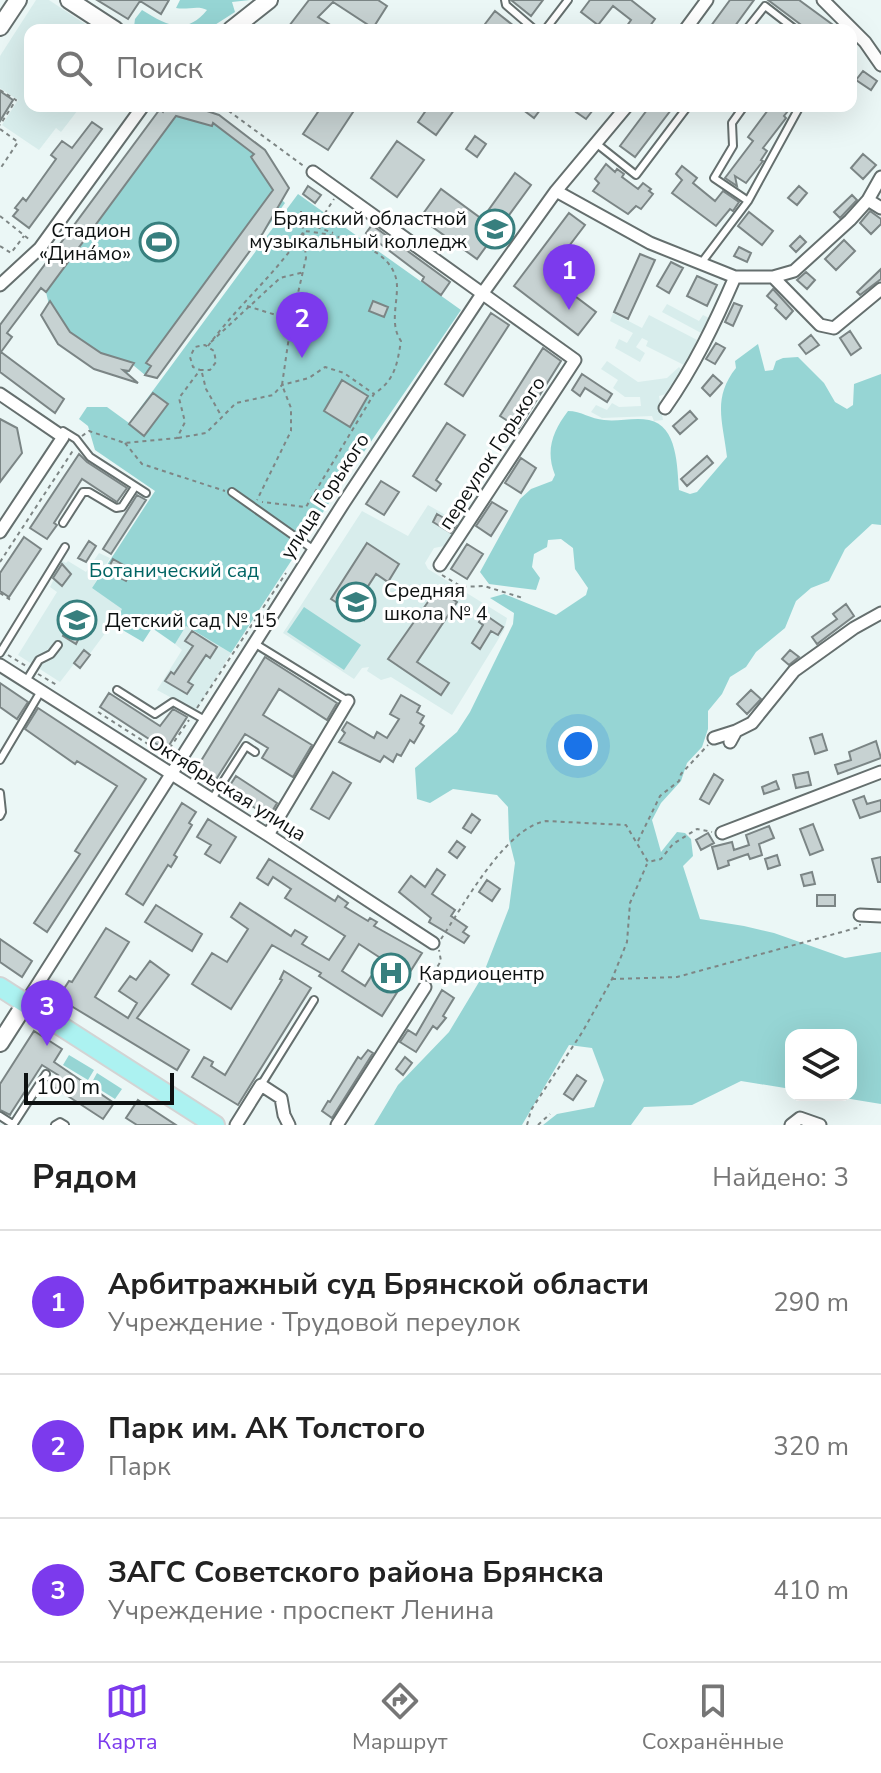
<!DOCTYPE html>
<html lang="ru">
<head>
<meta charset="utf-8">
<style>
  :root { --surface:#fff; --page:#f6f6f6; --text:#222; --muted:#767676; --line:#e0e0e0; --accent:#7c3aed }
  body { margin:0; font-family:"Nunito Sans",sans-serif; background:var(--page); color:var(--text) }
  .controls { position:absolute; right:24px; bottom:24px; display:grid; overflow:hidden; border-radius:16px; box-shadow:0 8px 32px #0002 }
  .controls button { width:72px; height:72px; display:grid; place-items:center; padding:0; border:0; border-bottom:2px solid var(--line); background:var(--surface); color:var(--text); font:40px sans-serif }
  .scale { position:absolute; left:24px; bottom:20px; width:150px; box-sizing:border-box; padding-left:8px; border:4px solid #0d1111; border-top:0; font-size:22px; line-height:28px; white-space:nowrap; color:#0d1111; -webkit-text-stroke:6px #fff; paint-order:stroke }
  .you { position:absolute; left:578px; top:746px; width:28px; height:28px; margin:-20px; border:6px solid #fff; border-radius:50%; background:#1a73e8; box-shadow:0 0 0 12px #1a73e833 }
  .badge { display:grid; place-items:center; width:52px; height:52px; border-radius:50%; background:var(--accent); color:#fff; font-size:26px; font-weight:700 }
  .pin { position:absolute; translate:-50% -66px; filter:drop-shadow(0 2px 4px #0008) }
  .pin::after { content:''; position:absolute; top:42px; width:28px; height:24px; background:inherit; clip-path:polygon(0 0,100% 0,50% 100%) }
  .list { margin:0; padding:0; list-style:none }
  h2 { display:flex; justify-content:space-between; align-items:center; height:104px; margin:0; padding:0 32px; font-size:34px }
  h2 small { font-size:26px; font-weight:400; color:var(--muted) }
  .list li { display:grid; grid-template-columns:52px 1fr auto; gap:24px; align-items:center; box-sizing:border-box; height:144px; padding:0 32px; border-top:2px solid var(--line) }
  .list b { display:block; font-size:30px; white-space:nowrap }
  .list p { margin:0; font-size:26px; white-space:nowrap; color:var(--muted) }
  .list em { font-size:26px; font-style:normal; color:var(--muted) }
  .icon { flex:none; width:44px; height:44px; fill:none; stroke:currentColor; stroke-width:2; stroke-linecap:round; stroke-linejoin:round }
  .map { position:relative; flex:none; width:881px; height:1125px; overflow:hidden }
  .search { position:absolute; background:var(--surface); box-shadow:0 8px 32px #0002; left:24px; right:24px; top:24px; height:88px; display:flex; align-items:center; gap:20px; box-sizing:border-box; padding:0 28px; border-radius:16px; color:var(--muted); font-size:30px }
  .sheet { height:536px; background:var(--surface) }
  nav { display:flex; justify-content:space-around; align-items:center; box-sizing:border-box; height:112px; border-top:2px solid var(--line); background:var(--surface); font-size:22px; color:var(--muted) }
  nav a { display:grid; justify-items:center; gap:4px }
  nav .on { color:var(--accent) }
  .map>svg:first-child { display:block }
  .built { fill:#d8edec }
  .green { fill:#96d5d4 }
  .building { fill:#c7d2d2; stroke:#7b8585; stroke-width:2; fill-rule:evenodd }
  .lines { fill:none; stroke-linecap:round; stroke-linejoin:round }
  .lane-casing { stroke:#656f6e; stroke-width:10 }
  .street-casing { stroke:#656f6e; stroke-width:15 }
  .secondary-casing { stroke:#656f6e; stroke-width:20 }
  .primary-casing { stroke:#d3d4d4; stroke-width:22 }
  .path { stroke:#7e8685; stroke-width:2; stroke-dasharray:4 4; stroke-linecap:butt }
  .lane { stroke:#fff; stroke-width:6 }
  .street { stroke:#fff; stroke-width:11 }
  .secondary { stroke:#fff; stroke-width:16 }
  .primary { stroke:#acf2f1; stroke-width:18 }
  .labels { text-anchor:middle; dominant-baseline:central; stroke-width:6; stroke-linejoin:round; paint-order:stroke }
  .poi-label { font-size:20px; fill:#0d1111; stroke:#fff; text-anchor:start }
  .street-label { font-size:20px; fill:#0d1111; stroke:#fff }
  .park-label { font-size:20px; fill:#006463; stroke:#fff }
</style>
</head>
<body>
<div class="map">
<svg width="881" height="1125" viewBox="0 0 881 1125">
  <rect width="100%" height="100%" fill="#ebf7f6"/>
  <!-- built -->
  <path class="built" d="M36,0H49L94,30H30V106H81L61,132L56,128L39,150L2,125L18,100L0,88V56Z
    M667,304L699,321L703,315L711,319L703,334L662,312Z
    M613,313L642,328L649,315L701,342L688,367L646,346L648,341L642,338L636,347L645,353L640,362L615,348L619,339L627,343L633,333L610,321Z
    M607,361L638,382L667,378L679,367L684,373L670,387V393L659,396L663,420L654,421L652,416L602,418L591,412L596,405L607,410L612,403L619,407L641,406L640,397H625L613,388L618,380L601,369Z
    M428,505L449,517L448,520L457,525L444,546L434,548L425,563L428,569L507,618L504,630L452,715L391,677L381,680L367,671L369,667L362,668L354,679L283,633L362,511L408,536Z
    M99,553L110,558L92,588L123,609L89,655L84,651L60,682L18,655L57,592L50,587L54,579L51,577L62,561L66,563L68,561L86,572Z
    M186,626L231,653L196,711L157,690L182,650L175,644Z"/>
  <!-- green -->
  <path class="green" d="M180,0H250L232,2L235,12L207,30H137L134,27L135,19L142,10C166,25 186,36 207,10C198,5 188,10 176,8Z
    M167,106H191L219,115L265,150L289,188L282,200L285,203L157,378L145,375L133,365L124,379L94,369L58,344L46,292L32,282L160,109L163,111Z
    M298,194L461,310L329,503L231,653L186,626L175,644L152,628L143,642L114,625L122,609L92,588L155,491L95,450L88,426L79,419L87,407H107L129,423Z
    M758,344L765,371L773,370L776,361L783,358L798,357L824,383L835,402L847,409L853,405L854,384L881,374V525L872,524L845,549L829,581L811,588L796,601L785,628L756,652L746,667L730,677L722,694L708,711V729L702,747L687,763L681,781L661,803L652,820L661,852L677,832L685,833L691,839L693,856L683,866L700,919L744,926L774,933L845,958L881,952V1104L826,1095H851V1035H791V1089L741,1081L692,1105L644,1107L631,1125H543L557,1114L594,1107L604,1080L592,1048L569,1045L522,1125H374L398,1085L449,1032L482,977L509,908L515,863L509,839L508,807L497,795L453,789L430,803L417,799L415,768L457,732L470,712L513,624L514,613L490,598L504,594L556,615L586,595L588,588L575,569L573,548L561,539L548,540L547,547L534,554L532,567L540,578L536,590L489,584L480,572L520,499L531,489L552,481L555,475C545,450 553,431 568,411C581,411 591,419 604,420C618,422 634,417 649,420C678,426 677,467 679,490L690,494L697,492L727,457C723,422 712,398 736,368L735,361Z
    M304,607L361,645L344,670L287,632Z
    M69,1055L94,1070L88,1080L63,1065Z
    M97,1073L122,1089L115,1099L91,1084Z"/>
  <!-- building -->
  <path class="building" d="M97,0H169L161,14L140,1L128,19Z
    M309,0H378L387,6L373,28L333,2L318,17L338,30H286Z
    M511,0H543L531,16Z
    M590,0H631L655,19L647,30H624L631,20L613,6L598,25L581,12Z
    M730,0H754L732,30H708Z
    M768,0H799L840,30H808Z
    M495,11L519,30H501L496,26L492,30L485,24Z
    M863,71L877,81L871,90L856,80Z
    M0,91L13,100L0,121Z
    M167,106H192L219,115L265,150L289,188L263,233L157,378L145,375L151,366L146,363L273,190L251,157L254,154L213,123L212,126L176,116L46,292L41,288L7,333L12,337L1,352L64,399L55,413L0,372V325L160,109L163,112Z
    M322,106H357L328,150L303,134Z
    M429,106H457L436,135L418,122Z
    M518,106H543L534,118Z
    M581,106H596L586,119L576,112Z
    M650,106H674L635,157L620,146Z
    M771,106H792L784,116L786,118L763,148L767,151L761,160L763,161L746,183L735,176L737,186L725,178L753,141L748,137Z
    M92,122L102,129L29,228L13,216L18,210L15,208L23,198L26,201L56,159L51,155L62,141L72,148Z
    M475,136L486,144L477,157L466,149Z
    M397,141L424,160L397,197L371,178Z
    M863,154L876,165L863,179L851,168Z
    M606,164L615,172L617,169L624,174L622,177L638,189L643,183L651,189L649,191L653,194L641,209L636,206L628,214L593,191L599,183L595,179Z
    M682,166L697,178L693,183L715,201L723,191L739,202L733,211L730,209L716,226L672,193L682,180L676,174Z
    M515,173L531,185L477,259L420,218L441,189L482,219Z
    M308,186L321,195L315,203L303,194Z
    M799,186L807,193L797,205L788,198Z
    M852,195L857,200L840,218L834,212Z
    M870,211L881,219V224L871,234L860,223Z
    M749,212L773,231L762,245L738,226Z
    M569,213L585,225L547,275L596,312L578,335L514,286Z
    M372,225L450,282L441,295L422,281L424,277L366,233Z
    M800,236L806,242L796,252L790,246Z
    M844,240L855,251L836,270L825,259Z
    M739,247L751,253L747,262L734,256Z
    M640,254L655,260L628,319L614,312Z
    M671,262L683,268L669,293L657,286Z
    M881,269V279L860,295L857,292Z
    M806,272L815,280L807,289L797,280Z
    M697,276L717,285L707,306L687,296Z
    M773,289L793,311L786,319L775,308L777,305L767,296Z
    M50,301L70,332L101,353L134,363L129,371L123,370L138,383L94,369L58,344L41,315Z
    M373,301L388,307L384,317L369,311Z
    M734,303L742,306L733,326L725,322Z
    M491,313L509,325L463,396L445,384Z
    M850,331L861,348L851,355L840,338Z
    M811,335L819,345L806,354L799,345Z
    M716,343L725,348L715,364L706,359Z
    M543,348L561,361L519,428L500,416Z
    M582,374L612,394L607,402L585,388L580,396L572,390Z
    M713,375L722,383L710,396L702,388Z
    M342,380L368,396L350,427L324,411Z
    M153,393L168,404L144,436L129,424Z
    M690,411L697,419L680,434L673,426Z
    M0,419L17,428L22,453L0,482Z
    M447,423L465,435L436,480L441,484L436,491L413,476Z
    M79,454L87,462L127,488L117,502L82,479L54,523L57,525L47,539L30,528Z
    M707,456L713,463L687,486L681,479Z
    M521,458L536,468L521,493L505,483Z
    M381,481L399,492L384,515L366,504Z
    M137,495L146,500L111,554L103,549Z
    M492,502L507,511L491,536L476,526Z
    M437,514L456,525L451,533L433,522Z
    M24,537L41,549L9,597L0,591V573Z
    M89,541L96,546L86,562L78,558Z
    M367,543L399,564L388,582L376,574L363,594L375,601L364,620L331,599Z
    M467,544L483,554L467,579L451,569Z
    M113,559L132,570L126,581L107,571Z
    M62,564L71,574L62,586L53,578Z
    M437,589L457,602L417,662L449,683L441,695L388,659Z
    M846,604L854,616L817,644L812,637L837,619L833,614Z
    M484,614L503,627L498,635L491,631L480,649L472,643L483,625L479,622Z
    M70,617L85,626L76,644L63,636L67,629L64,627Z
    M192,631L217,647L210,658L206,655L188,682L193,685L187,694L165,681L171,672L174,674L193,646L185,641Z
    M84,650L90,655L80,668L74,663Z
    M790,650L799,657L789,665L782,659Z
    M265,657L337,703L327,720L279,689L263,715L312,745L293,777L262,758L268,748L245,734L215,781L196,769Z
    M0,683L28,702L17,719L0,707Z
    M751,690L761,699L747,714L737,704Z
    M109,693L160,726L173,709L187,717L166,750L100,707Z
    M401,695L420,706L417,712L424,716L420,723L424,726L414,743L410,740L401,756L397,754L393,762L384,756L380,762L339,742L345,733L342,730L347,722L374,738L377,732L387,738L399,719L390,714Z
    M38,708L146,779L47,932L34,923L80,854L75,851L117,786L77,761L75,764L25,729Z
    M822,734L827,750L815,754L810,738Z
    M876,741L881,758L838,774L835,765L851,760L849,752Z
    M333,772L351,783L329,819L311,809Z
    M808,772L811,785L796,788L793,775Z
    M714,774L723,780L709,804L700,799Z
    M236,776L277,803L269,817L227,790Z
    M776,781L779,789L764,794L762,787Z
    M864,796L867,804L881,800V811L860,818L853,800Z
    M182,803L196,812L189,823L192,825L174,855L177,857L171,867L168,865L143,905L126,894Z
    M472,814L480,820L471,833L463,828Z
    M208,819L236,837L220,863L205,854L211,845L197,837Z
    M813,824L823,850L810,855L800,829Z
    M769,826L774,838L759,844L762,855L750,859L748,854L728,861L729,865L718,869L712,847L732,842L734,850L749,845L746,835Z
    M708,833L714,843L701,850L696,840Z
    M457,841L465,847L457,858L449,852Z
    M777,855L780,865L768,869L765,859Z
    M881,857V882H878L872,859Z
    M269,859L335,901L338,896L348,903L345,907L368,921L370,918L377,922L374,926L422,953L382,1016L319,976L321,973L272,945L231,1009L192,984L212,953L227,962L248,929L231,917L240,903L291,936L295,930L307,937L302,944L329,960L345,936L285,898L291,889L273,877L268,885L257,878ZM359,944L382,959L365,986L342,971Z
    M437,869L445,875L432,894L455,910L451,916L467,927L463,932L469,936L464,943L429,922L431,918L399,892L411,876L425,887Z
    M812,872L815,884L804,886L801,875Z
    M487,880L500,889L492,901L479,892Z
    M817,895H835V906H817Z
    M156,905L202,934L192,951L145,922Z
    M106,928L129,942L95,997L128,1018L137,1003L119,991L130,976L136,980L150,961L169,975L137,1018L189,1050L177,1070L58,998L69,981L72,982Z
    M0,939L32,961L22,977L0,962Z
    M284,971L311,988L238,1105L192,1077L204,1057L213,1062L211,1066L225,1075L282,980L280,979Z
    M442,990L454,998L443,1016L446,1018L437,1029L433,1026L416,1052L400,1042L408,1030L416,1035Z
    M34,1031L62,1049L54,1062L114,1103L103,1119L51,1085L58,1075L42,1065L11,1113L10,1115L0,1110V1084Z
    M368,1050L373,1053L332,1118L322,1111L328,1101L330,1102L358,1057L361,1059Z
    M405,1057L412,1063L403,1075L396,1069Z
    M577,1075L586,1081L573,1100L564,1094Z
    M138,1100L176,1125H137L126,1118Z"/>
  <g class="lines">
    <defs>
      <path id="lane" d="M505,0L506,5L535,30
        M545,30L568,0
        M746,30L765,6L796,30
        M738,106L742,109L732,123L733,146L714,178L748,201L800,106
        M597,144L636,175L688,106
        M702,262L748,201
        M63,431L76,439L90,457L146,493
        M232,492L314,550
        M63,523L83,492H89L116,508L122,507L135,487
        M254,643L348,701
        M0,653L65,547
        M26,681L39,660L51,654L58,645
        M117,690L155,714L173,702L205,720
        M0,760L41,691
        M0,793L2,812L0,816
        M212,799L246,746L255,752
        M261,1085L314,1000
        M0,1116L14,1125
        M13,1125L46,1074
        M55,1125L60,1122L65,1125"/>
      <path id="street" d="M823,0L865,42L881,65
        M685,30L707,0
        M313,172L575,360L440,565
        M556,191L650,243L735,277H773L794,271L850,220L868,200L881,177
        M868,200L881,208
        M773,277L820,325L834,328L881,289
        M0,285L40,248L143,106
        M0,394L63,437L0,532
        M665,408C694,367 715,323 735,277
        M0,665L268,835L433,943
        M714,738L736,731
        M730,742L736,731L752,723L794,671L854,628L881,613
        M722,833L881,772
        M268,835L348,701
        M860,915L881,916
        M25,1004L343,504L482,294L556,191L627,106
        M236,1125L261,1085L281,1098L284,1115L289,1125
        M337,1125L425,987
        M791,1125L800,1118L820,1125"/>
      <path id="secondary" d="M69,0L115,30
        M0,27L18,0
        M231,30L269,0
        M0,1043L25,1004"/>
      <path id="primary" d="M0,987L215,1125"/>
    </defs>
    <!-- lane casing -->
    <use href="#lane" class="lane-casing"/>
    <!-- street casing -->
    <use href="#street" class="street-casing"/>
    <!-- secondary casing -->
    <use href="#secondary" class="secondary-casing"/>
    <!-- primary casing -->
    <use href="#primary" class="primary-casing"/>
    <!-- path -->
    <path class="path" d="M0,90L16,100L0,125
      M222,106L305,167
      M0,129L18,142L0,169
      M0,216L30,240
      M302,221L333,233
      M316,227L334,199
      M0,246L11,253L24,236
      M247,306L276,315L292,316L282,385L291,408V431L257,500
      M293,315L306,258L301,211
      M211,342L280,278L304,272
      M208,346C238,305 277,273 304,231C336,234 397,247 397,287C397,306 390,325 401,341C397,365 395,380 374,394L306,507L262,502
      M202,373L206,389L222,417
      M82,436L89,431L125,443L177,438L185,422L179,398L200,370H210L216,362L214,351L205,345L195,347L190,357L193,367L200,370
      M178,438L206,433L236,403L273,395L282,385L309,378L325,367L344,373L374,394
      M125,443L142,464L225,491
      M0,562L74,449
      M442,575L462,587L484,586L523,598
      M0,593L12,601
      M8,655L26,666
      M38,674L57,685
      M197,708L286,573
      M98,712L165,755L189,720
      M638,841L660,796L679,781L681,774L708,745
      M441,939C463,906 506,827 546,821L626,825L648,862L661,859L673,844L697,829L712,832
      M612,979L677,977L860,927V924
      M429,980L441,961L439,950
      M527,1125L531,1110L583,1031L612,979L627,942L630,903L647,864
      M538,1125L550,1114"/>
    <!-- lane -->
    <use href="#lane" class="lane"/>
    <!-- street -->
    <use href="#street" class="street"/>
    <!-- secondary -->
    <use href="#secondary" class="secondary"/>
    <!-- primary -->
    <use href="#primary" class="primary"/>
  </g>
  <!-- icons -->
  <defs>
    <symbol id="university-ring" viewBox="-11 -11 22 22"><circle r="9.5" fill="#fff" stroke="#377f7e" stroke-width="1.5"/><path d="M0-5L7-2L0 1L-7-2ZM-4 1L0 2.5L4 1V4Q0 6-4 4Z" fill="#377f7e"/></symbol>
    <symbol id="stadium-ring" viewBox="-11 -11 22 22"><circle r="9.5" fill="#fff" stroke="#377f7e" stroke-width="1.5"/><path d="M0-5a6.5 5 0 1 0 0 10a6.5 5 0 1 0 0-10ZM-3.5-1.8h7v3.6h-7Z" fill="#377f7e"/></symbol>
    <symbol id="school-ring" viewBox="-11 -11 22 22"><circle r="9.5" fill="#fff" stroke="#377f7e" stroke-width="1.5"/><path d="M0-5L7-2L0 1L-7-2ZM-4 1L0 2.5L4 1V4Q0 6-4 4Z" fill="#377f7e"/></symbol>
    <symbol id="hospital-ring" viewBox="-11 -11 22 22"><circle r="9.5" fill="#fff" stroke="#377f7e" stroke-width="1.5"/><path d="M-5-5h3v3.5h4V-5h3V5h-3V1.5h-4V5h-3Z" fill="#377f7e"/></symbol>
  </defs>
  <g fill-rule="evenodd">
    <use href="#university-ring" x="473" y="207" width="44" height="44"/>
    <use href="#stadium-ring" x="137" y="220" width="44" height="44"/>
    <use href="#school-ring" x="334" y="580" width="44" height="44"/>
    <use href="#school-ring" x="55" y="598" width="44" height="44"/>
    <use href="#hospital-ring" x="369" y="951" width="44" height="44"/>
  </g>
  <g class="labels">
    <!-- poi labels -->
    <g class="poi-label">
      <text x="467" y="218" text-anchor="end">Брянский областной<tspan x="467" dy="23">музыкальный колледж</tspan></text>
      <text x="131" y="230" text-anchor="end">Стадион<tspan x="131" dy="23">«Дина́мо»</tspan></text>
      <text x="384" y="590">Средняя<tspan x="384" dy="23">школа № 4</tspan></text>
      <text x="105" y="620">Детский сад № 15</text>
      <text x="419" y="973">Кардиоцентр</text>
    </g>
    <!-- street labels -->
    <g class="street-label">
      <text transform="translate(492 453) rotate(-57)">переулок Горького</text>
      <text transform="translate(325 496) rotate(-57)">улица Горького</text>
      <text transform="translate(227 788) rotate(32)">Октябрьская улица</text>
    </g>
    <!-- park labels -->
    <g class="park-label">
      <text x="174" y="570">Ботанический сад</text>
    </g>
  </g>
</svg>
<div class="controls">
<button><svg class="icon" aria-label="layers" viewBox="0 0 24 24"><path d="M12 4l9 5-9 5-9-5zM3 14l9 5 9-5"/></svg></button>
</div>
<div class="scale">100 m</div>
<div class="you"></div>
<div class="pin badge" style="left:569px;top:310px">1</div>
<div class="pin badge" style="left:302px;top:358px">2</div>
<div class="pin badge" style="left:47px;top:1046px">3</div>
<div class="search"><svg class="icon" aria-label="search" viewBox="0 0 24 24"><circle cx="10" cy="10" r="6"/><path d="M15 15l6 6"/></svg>Поиск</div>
</div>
<section class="sheet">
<h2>Рядом<small>Найдено: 3</small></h2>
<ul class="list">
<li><span class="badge">1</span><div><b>Арбитражный суд Брянской области</b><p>Учреждение · Трудовой переулок</p></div><em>290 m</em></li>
<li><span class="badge">2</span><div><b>Парк им. АК Толстого</b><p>Парк</p></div><em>320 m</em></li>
<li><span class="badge">3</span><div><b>ЗАГС Советского района Брянска</b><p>Учреждение · проспект Ленина</p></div><em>410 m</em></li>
</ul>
</section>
<nav>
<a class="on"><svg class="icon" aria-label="map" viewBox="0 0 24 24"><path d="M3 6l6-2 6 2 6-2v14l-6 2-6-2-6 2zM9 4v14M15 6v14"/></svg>Карта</a>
<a><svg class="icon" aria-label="directions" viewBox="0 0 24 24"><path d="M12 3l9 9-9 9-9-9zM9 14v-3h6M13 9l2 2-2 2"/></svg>Маршрут</a>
<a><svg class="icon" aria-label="saved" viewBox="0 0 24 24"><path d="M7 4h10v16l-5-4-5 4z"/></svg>Сохранённые</a>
</nav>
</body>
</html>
